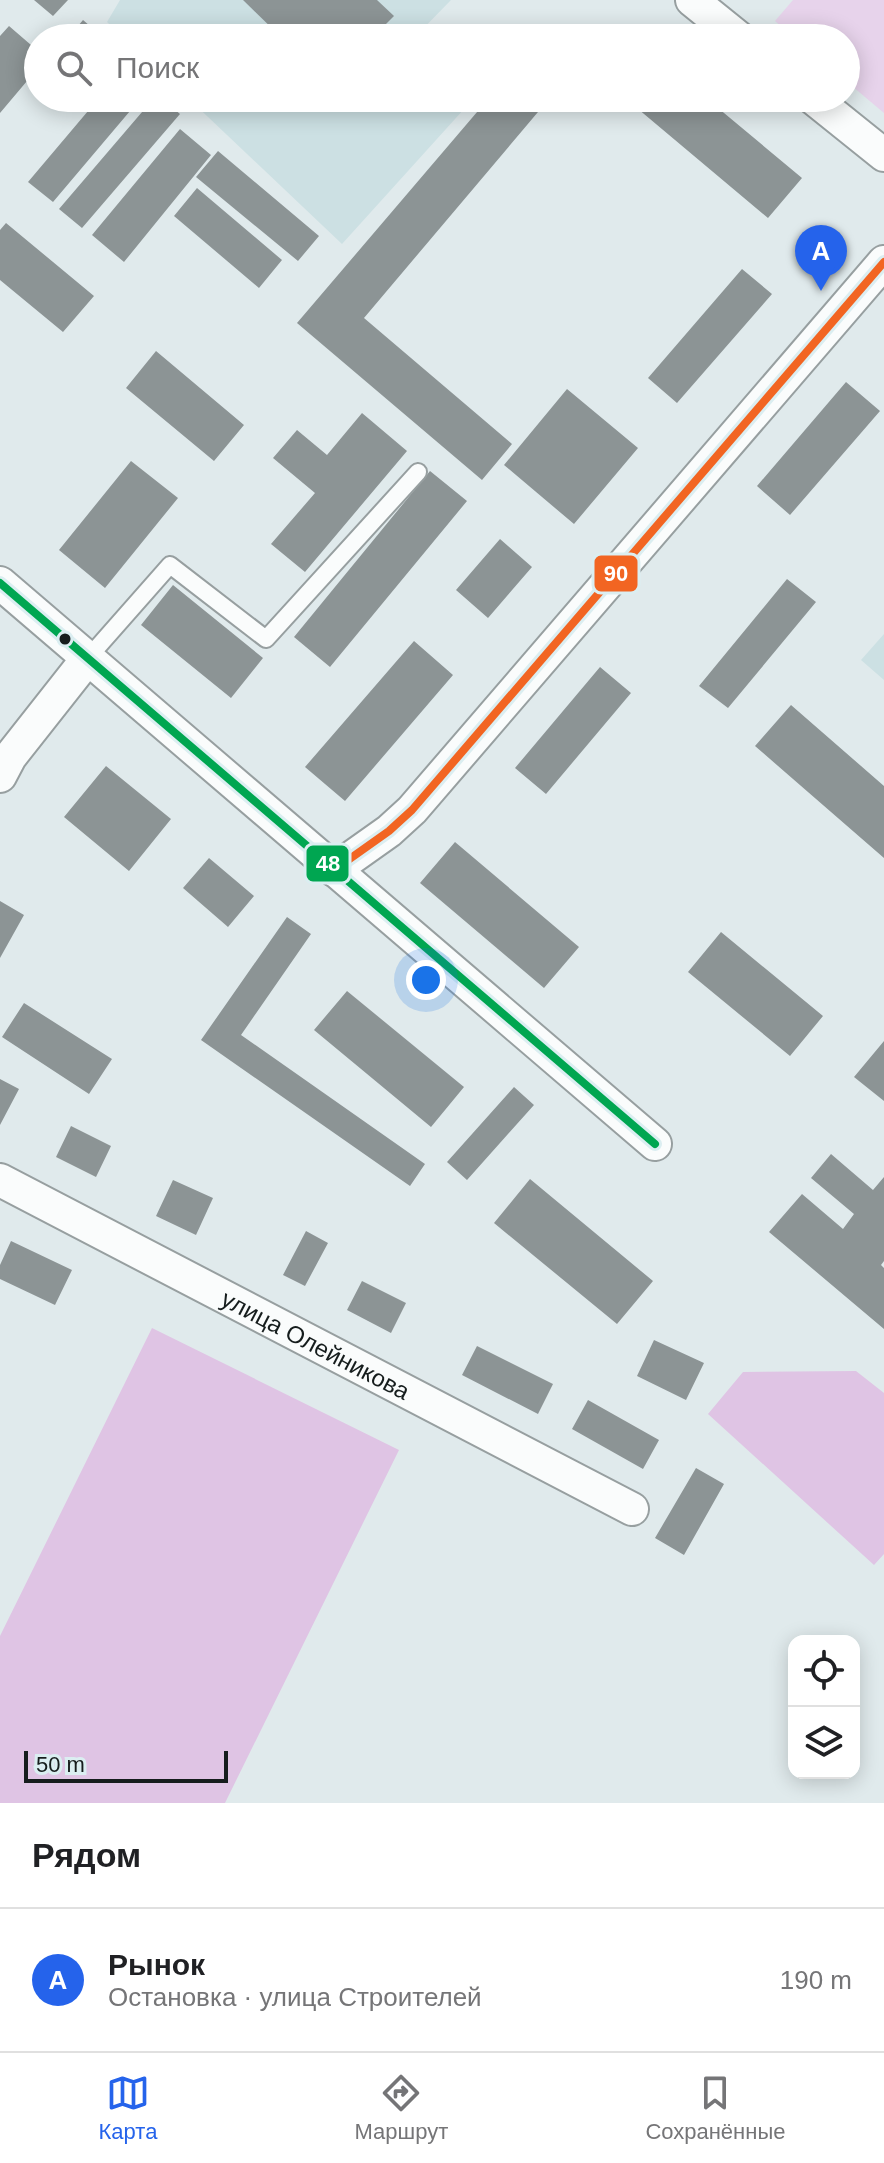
<!DOCTYPE html>
<html lang="ru">
<head>
<meta charset="utf-8">
<style>
  :root { --surface:#fff; --page:#f2f2f2; --text:#202124; --muted:#757577; --line:#e0e0e0; --accent:#2563eb }
  body { margin:0; font-family:Helvetica,sans-serif; background:var(--page); color:var(--text) }
  .controls { position:absolute; right:24px; bottom:24px; display:grid; overflow:hidden; border-radius:16px; box-shadow:0 4px 20px #0003 }
  .controls button { width:72px; height:72px; display:grid; place-items:center; padding:0; border:0; border-bottom:2px solid var(--line); background:var(--surface); color:var(--text); font:40px sans-serif }
  .scale { position:absolute; left:24px; bottom:20px; width:204px; box-sizing:border-box; padding-left:8px; border:4px solid #161d1d; border-top:0; font-size:22px; line-height:28px; white-space:nowrap; color:#161d1d; -webkit-text-stroke:6px #dbeef1; paint-order:stroke }
  .you { position:absolute; left:426px; top:980px; width:28px; height:28px; margin:-20px; border:6px solid #fff; border-radius:50%; background:#1a73e8; box-shadow:0 0 0 12px #1a73e833 }
  .badge { display:grid; place-items:center; width:52px; height:52px; border-radius:50%; background:var(--accent); color:#fff; font-size:26px; font-weight:700 }
  .pin { position:absolute; translate:-50% -66px; filter:drop-shadow(0 2px 4px #0008) }
  .pin::after { content:''; position:absolute; top:42px; width:28px; height:24px; background:inherit; clip-path:polygon(0 0,100% 0,50% 100%) }
  .list { margin:0; padding:0; list-style:none }
  h2 { display:flex; justify-content:space-between; align-items:center; height:104px; margin:0; padding:0 32px; font-size:34px }
  h2 small { font-size:26px; font-weight:400; color:var(--muted) }
  .list li { display:grid; grid-template-columns:52px 1fr auto; gap:24px; align-items:center; box-sizing:border-box; height:144px; padding:0 32px; border-top:2px solid var(--line) }
  .list b { display:block; font-size:30px; white-space:nowrap }
  .list p { margin:0; font-size:26px; white-space:nowrap; color:var(--muted) }
  .list em { font-size:26px; font-style:normal; color:var(--muted) }
  .icon { flex:none; width:44px; height:44px; fill:none; stroke:currentColor; stroke-width:2; stroke-linecap:round; stroke-linejoin:round }
  .map { position:relative; flex:none; width:884px; height:1803px; overflow:hidden }
  .search { position:absolute; background:var(--surface); box-shadow:0 4px 20px #0003; left:24px; right:24px; top:24px; height:88px; display:flex; align-items:center; gap:20px; box-sizing:border-box; padding:0 28px; border-radius:44px; color:var(--muted); font-size:30px }
  .sheet { height:248px; background:var(--surface) }
  nav { display:flex; justify-content:space-around; align-items:center; box-sizing:border-box; height:112px; border-top:2px solid var(--line); background:var(--surface); font-size:22px; color:var(--muted) }
  nav a { display:grid; justify-items:center; gap:4px }
  nav .on { color:var(--accent) }
  .map>svg:first-child { display:block }
  .built { fill:#cce0e3 }
  .green { fill:#e7d3eb }
  .forest { fill:#dfc4e4 }
  .building { fill:#8c9495 }
  .lines { fill:none; stroke-linecap:round; stroke-linejoin:round }
  .service-casing { stroke:#979fa0; stroke-width:20 }
  .minor-casing { stroke:#979fa0; stroke-width:36 }
  .service { stroke:#fafcfc; stroke-width:16 }
  .minor { stroke:#fafcfc; stroke-width:32 }
  .bus-1-casing { stroke:#dbeef1; stroke-width:14 }
  .bus-2-casing { stroke:#dbeef1; stroke-width:14 }
  .bus-1 { stroke:#00a651; stroke-width:8 }
  .bus-2 { stroke:#f26522; stroke-width:8 }
  .bus-dot { fill:#161d1d; stroke:#dbeef1; stroke-width:3 }
  .labels { text-anchor:middle; dominant-baseline:central; stroke-width:8; stroke-linejoin:round; paint-order:stroke }
  .street-label { font-size:24px; fill:#161d1d; stroke:#dbeef1 }
  .line-badge { stroke:#dbeef1; stroke-width:3 }
  .badge-label { font-size:22px; text-anchor:middle; font-weight:bold; fill:#fff }
</style>
</head>
<body>
<div class="map">
<svg width="884" height="1803" viewBox="0 0 884 1803">
  <rect width="100%" height="100%" fill="#e0eaec"/>
  <!-- built -->
  <path class="built" d="M120,0H451L414,38H124L107,22Z
    M188,98H474L342,244Z
    M884,634V680L861,660Z"/>
  <!-- green -->
  <path class="green" d="M793,0H884V113L846,81V38H795L775,21Z"/>
  <!-- forest -->
  <path class="forest" d="M152,1328L399,1450L225,1803H0V1636Z
    M856,1371L884,1393V1554L874,1565L708,1414L743,1372Z"/>
  <!-- building -->
  <path class="building" d="M34,0H68L53,16Z
    M243,0H377L394,16L372,38H282Z
    M83,20L104,38H68Z
    M9,26L38,51V68L0,113V36Z
    M99,98H141L53,202L28,182Z
    M154,98H161L180,114L82,228L59,209Z
    M489,98H522L538,112L364,318L512,444L482,480L297,323Z
    M625,98H706L802,178L768,218Z
    M180,129L211,155L124,262L92,235Z
    M218,151L319,236L298,261L196,177Z
    M197,188L282,260L259,288L174,216Z
    M6,223L94,296L63,332L0,280V230Z
    M742,269L772,294L677,403L648,378Z
    M156,351L244,425L214,461L126,388Z
    M846,382L880,411L790,515L757,486Z
    M567,389L638,448L574,524L504,465Z
    M362,413L407,451L305,572L271,544L315,493L273,458L297,430L327,455Z
    M131,461L178,498L105,588L59,550Z
    M430,471L467,501L330,667L294,637Z
    M500,539L532,567L488,618L456,590Z
    M787,579L816,602L728,708L699,686Z
    M173,585L263,658L231,698L141,625Z
    M414,641L453,675L345,801L305,767Z
    M600,667L631,693L546,794L515,768Z
    M791,705L884,786V858L755,746Z
    M106,766L171,819L129,871L64,817Z
    M455,842L579,947L544,988L420,883Z
    M209,858L254,896L228,927L183,888Z
    M0,901L24,915L0,958Z
    M287,917L311,934L241,1035L425,1164L410,1186L201,1040Z
    M721,932L823,1016L790,1056L688,972Z
    M347,991L464,1087L431,1127L314,1030Z
    M24,1003L112,1059L89,1094L2,1037Z
    M884,1041V1101L854,1077Z
    M0,1079L19,1089L0,1125Z
    M514,1087L534,1105L467,1180L447,1162Z
    M71,1126L111,1146L96,1177L56,1157Z
    M831,1154L873,1190L884,1177V1261L881,1265L884,1268V1329L769,1232L802,1194L843,1229L854,1214L811,1178Z
    M530,1179L653,1281L617,1324L494,1223Z
    M173,1180L213,1198L196,1235L156,1216Z
    M306,1231L328,1243L305,1286L283,1275Z
    M11,1241L72,1270L55,1305L0,1279V1265Z
    M362,1281L406,1303L391,1333L347,1310Z
    M654,1340L704,1363L686,1400L637,1376Z
    M477,1346L553,1384L538,1414L462,1375Z
    M588,1400L659,1440L643,1469L572,1429Z
    M696,1468L724,1484L684,1555L655,1538Z"/>
  <g class="lines">
    <defs>
      <path id="service" d="M88,658L170,565L266,639L418,472"/>
      <g id="minor">
        <path d="M692,0L739,38"/>
        <path d="M813,98L884,155"/>
        <path d="M0,583L655,1144"/>
        <path d="M0,776L10,757L88,658"/>
        <path d="M334,870L389,831L412,810L884,262"/>
        <path id="s1" d="M0,1180L632,1509"/>
      </g>
    </defs>
    <!-- service casing -->
    <use href="#service" class="service-casing"/>
    <!-- minor casing -->
    <use href="#minor" class="minor-casing"/>
    <!-- service -->
    <use href="#service" class="service"/>
    <!-- minor -->
    <use href="#minor" class="minor"/>
    <defs>
      <path id="bus-1" d="M0,583L655,1144"/>
      <path id="bus-2" d="M334,870L389,831L412,810L884,262"/>
    </defs>
    <!-- bus-1 casing -->
    <use href="#bus-1" class="bus-1-casing"/>
    <!-- bus-2 casing -->
    <use href="#bus-2" class="bus-2-casing"/>
    <!-- bus-1 -->
    <use href="#bus-1" class="bus-1"/>
    <!-- bus-2 -->
    <use href="#bus-2" class="bus-2"/>
  </g>
  <!-- markers -->
  <circle class="bus-dot" cx="65" cy="639" r="7"/>
  <g class="labels">
    <!-- street labels -->
    <g class="street-label">
      <text stroke="none"><textPath href="#s1" startOffset="356">улица Олейникова</textPath></text>
    </g>
  </g>
  <g class="line-badge">
    <rect x="593" y="554" width="46" height="39" rx="8" fill="#f26522"/>
    <rect x="305" y="844" width="45" height="39" rx="8" fill="#00a651"/>
  </g>
  <g class="badge-label">
    <text x="616" y="581">90</text>
    <text x="328" y="871">48</text>
  </g>
</svg>
<div class="controls">
<button><svg class="icon" aria-label="locate" viewBox="0 0 24 24"><circle cx="12" cy="12" r="6"/><path d="M12 2v4M12 18v4M2 12h4M18 12h4"/></svg></button>
<button><svg class="icon" aria-label="layers" viewBox="0 0 24 24"><path d="M12 4l9 5-9 5-9-5zM3 14l9 5 9-5"/></svg></button>
</div>
<div class="scale">50 m</div>
<div class="you"></div>
<div class="pin badge" style="left:821px;top:291px">A</div>
<div class="search"><svg class="icon" aria-label="search" viewBox="0 0 24 24"><circle cx="10" cy="10" r="6"/><path d="M15 15l6 6"/></svg>Поиск</div>
</div>
<section class="sheet">
<h2>Рядом<small></small></h2>
<ul class="list">
<li><span class="badge">A</span><div><b>Рынок</b><p>Остановка · улица Строителей</p></div><em>190 m</em></li>
</ul>
</section>
<nav>
<a class="on"><svg class="icon" aria-label="map" viewBox="0 0 24 24"><path d="M3 6l6-2 6 2 6-2v14l-6 2-6-2-6 2zM9 4v14M15 6v14"/></svg>Карта</a>
<a><svg class="icon" aria-label="directions" viewBox="0 0 24 24"><path d="M12 3l9 9-9 9-9-9zM9 14v-3h6M13 9l2 2-2 2"/></svg>Маршрут</a>
<a><svg class="icon" aria-label="saved" viewBox="0 0 24 24"><path d="M7 4h10v16l-5-4-5 4z"/></svg>Сохранённые</a>
</nav>
</body>
</html>
